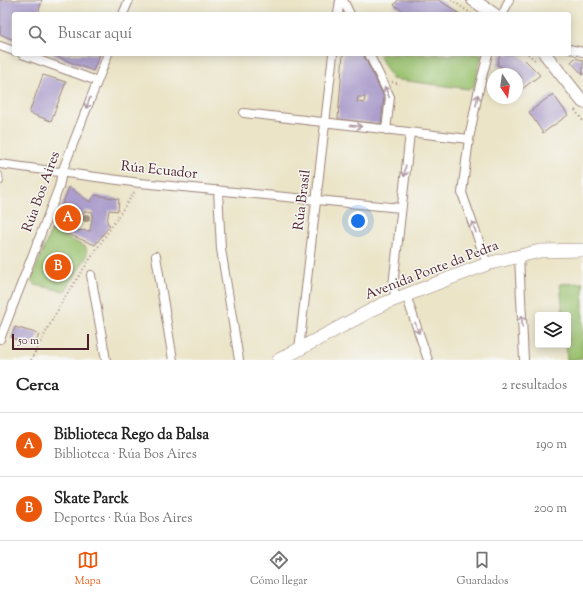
<!DOCTYPE html>
<html lang="es">
<head>
<meta charset="utf-8">
<style>
  :root { --surface:#fff; --page:#f2f2f2; --text:#222; --muted:#767676; --line:#e0e0e0; --accent:#ea580c }
  body { margin:0; font-family:"Sorts Mill Goudy",serif; background:var(--page); color:var(--text) }
  .controls { position:absolute; right:12px; bottom:12px; display:grid; overflow:hidden; border-radius:4px; box-shadow:0 2px 10px #0003 }
  .controls button { width:36px; height:36px; display:grid; place-items:center; padding:0; border:0; border-bottom:1px solid var(--line); background:var(--surface); color:var(--text); font:20px sans-serif }
  .compass { position:absolute; left:487px; top:68px; width:36px; height:36px; border-radius:50%; background:var(--surface); box-shadow:0 2px 10px #0003; rotate:167deg }
  .scale { position:absolute; left:12px; bottom:10px; width:77px; box-sizing:border-box; padding-left:4px; border:2px solid #4a1f2b; border-top:0; font-size:11px; line-height:14px; white-space:nowrap; color:#4a1f2b; -webkit-text-stroke:3px #f6f6f2; paint-order:stroke }
  .you { position:absolute; left:358px; top:221px; width:14px; height:14px; margin:-10px; border:3px solid #fff; border-radius:50%; background:#1a73e8; box-shadow:0 0 0 6px #1a73e833 }
  .badge { display:grid; place-items:center; width:26px; height:26px; border-radius:50%; background:var(--accent); color:#fff; font-size:13px; font-weight:700 }
  .pin { position:absolute; translate:-50% -50%; border:2px solid #fff; box-shadow:0 1px 4px #0006 }
  .list { margin:0; padding:0; list-style:none }
  h2 { display:flex; justify-content:space-between; align-items:center; height:52px; margin:0; padding:0 16px; font-size:17px }
  h2 small { font-size:13px; font-weight:400; color:var(--muted) }
  .list li { display:grid; grid-template-columns:26px 1fr auto; gap:12px; align-items:center; box-sizing:border-box; height:64px; padding:0 16px; border-top:1px solid var(--line) }
  .list b { display:block; font-size:15px; white-space:nowrap }
  .list p { margin:0; font-size:13px; white-space:nowrap; color:var(--muted) }
  .list em { font-size:13px; font-style:normal; color:var(--muted) }
  .icon { flex:none; width:22px; height:22px; fill:none; stroke:currentColor; stroke-width:2; stroke-linecap:round; stroke-linejoin:round }
  .map { position:relative; flex:none; width:583px; height:360px; overflow:hidden }
  .search { position:absolute; background:var(--surface); box-shadow:0 2px 10px #0003; left:12px; right:12px; top:12px; height:44px; display:flex; align-items:center; gap:10px; box-sizing:border-box; padding:0 14px; border-radius:4px; color:var(--muted); font-size:15px }
  .sheet { height:180px; background:var(--surface) }
  nav { display:flex; justify-content:space-around; align-items:center; box-sizing:border-box; height:56px; border-top:1px solid var(--line); background:var(--surface); font-size:11px; color:var(--muted) }
  nav a { display:grid; justify-items:center; gap:2px }
  nav .on { color:var(--accent) }
  .map>svg:first-child { display:block }
  .green { fill:#99c16d; stroke:#72704c }
  .building { fill:#ac9ecc; fill-rule:evenodd }
  .lines { fill:none; stroke-linecap:round; stroke-linejoin:round }
  .lane-casing { stroke:#9a8279; stroke-width:5.5 }
  .street-casing { stroke:#9a8279; stroke-width:10 }
  .secondary-casing { stroke:#9a8279; stroke-width:14 }
  .primary-casing { stroke:#9a8279; stroke-width:14 }
  .path { stroke:#9a8279; stroke-width:2; stroke-dasharray:1 3; stroke-linecap:butt }
  .lane { stroke:#fff; stroke-width:4 }
  .street { stroke:#fff; stroke-width:8 }
  .secondary { stroke:#fff; stroke-width:12 }
  .primary { stroke:#fff; stroke-width:13 }
  .tree { fill:#a0937c }
  .oneway { stroke:#ae9aa0 }
  .labels { text-anchor:middle; dominant-baseline:central; stroke-width:3; stroke-linejoin:round; paint-order:stroke }
  .street-label { font-size:14px; fill:#4a1f2b; stroke:#f6f6f2 }
</style>
</head>
<body>
<div class="map">
<svg width="583" height="360" viewBox="0 0 583 360">
  <rect width="100%" height="100%" fill="#f6f6f2"/>
  <filter id="ink" filterUnits="userSpaceOnUse"><feTurbulence type="fractalNoise" baseFrequency=".025" numOctaves="2"/><feDisplacementMap in="SourceGraphic" scale="8" xChannelSelector="R" yChannelSelector="G"/><feConvolveMatrix kernelMatrix="1 2 1 2 8 2 1 2 1" color-interpolation-filters="sRGB"/></filter>
  <filter id="wash" filterUnits="userSpaceOnUse"><feTurbulence type="fractalNoise" baseFrequency=".012" numOctaves="4" result="noise"/><feDisplacementMap in="SourceGraphic" scale="16" xChannelSelector="R" yChannelSelector="G"/><feGaussianBlur stdDeviation="0.9" result="paint"/><feColorMatrix in="noise" values="0 0 0 0 0 0 0 0 0 0 0 0 0 0 0 0 0 1.4 0 .05"/><feComposite in="paint" operator="in"/></filter>
  <g filter="url(#wash)">
    <rect width="100%" height="100%" fill="#ebe4c7"/>
    <!-- green -->
    <path class="green" d="M382,54H444L452,56L453,54H482L474,87L469,89L392,79L379,55Z
      M51,231H53L86,247L87,256L66,290L63,291L35,285L31,280Z
      M583,283V359L567,360L566,345H568V315H563L560,284Z"/>
    <g id="blocks">
      <!-- building -->
      <path class="building" d="M0,0H42L38,14H14V40L0,34Z
        M398,0H439L460,14H408L394,5Z
        M50,54H100L93,71Z
        M343,54H363L384,97L381,124L338,119ZM358,97H365L364,103L357,102Z
        M500,54H519L540,75L517,93V80L521,78L519,75L497,65Z
        M575,58L583,60V75L571,62Z
        M43,75L66,82L51,121L29,113Z
        M553,94L568,115L543,133L529,112Z
        M69,187L90,202L95,195L119,199L118,211L109,210L107,223L110,225L95,245L53,228ZM85,211L93,212L90,231L72,230Z
        M15,327L39,334L35,345L11,338Z"/>
    </g>
  </g>
  <g filter="url(#ink)">
    <use href="#blocks" fill-opacity="0" stroke="#9a8279" stroke-width="1"/>
    <g class="lines">
      <defs>
        <path id="lane" d="M0,174L1,182"/>
        <path id="street" d="M343,0L350,14
          M123,14L129,0
          M338,14L340,0
          M503,14L509,0
          M0,46L14,51
          M569,49L583,52
          M22,54L97,81
          M369,54L390,97L386,130
          M244,113L469,139
          M0,164L140,183L401,208
          M218,190L221,249L239,360
          M156,256L173,360
          M519,256L524,360
          M487,264L462,193L469,139L478,93L488,54
          M91,275L106,360
          M406,295L428,360
          M396,299L393,286L410,133
          M0,339L59,187L62,172L108,54
          M299,349L333,54"/>
        <path id="secondary" d="M473,0L494,14
          M545,54L583,102"/>
        <path id="primary" d="M279,360L383,304L487,264L540,251L583,250"/>
      </defs>
      <!-- lane casing -->
      <use href="#lane" class="lane-casing"/>
      <!-- street casing -->
      <use href="#street" class="street-casing"/>
      <!-- secondary casing -->
      <use href="#secondary" class="secondary-casing"/>
      <!-- primary casing -->
      <use href="#primary" class="primary-casing"/>
      <!-- path -->
      <path class="path" d="M451,0L472,14
        M528,54L535,60
        M392,82L400,84
        M575,110L583,121
        M31,360L63,300L135,191"/>
      <!-- lane -->
      <use href="#lane" class="lane"/>
      <!-- street -->
      <use href="#street" class="street"/>
      <!-- secondary -->
      <use href="#secondary" class="secondary"/>
      <!-- primary -->
      <use href="#primary" class="primary"/>
    </g>
    <!-- trees -->
    <circle class="tree" cx="86" cy="218" r="4"/>
    <!-- one-way arrows -->
    <defs><path id="oneway-shaft" d="M-6 0H5M1.5-3L5.5 0L1.5 3" fill="none" stroke-width="1.6" stroke-linecap="round" stroke-linejoin="round"/></defs>
    <g class="oneway">
      <use href="#oneway-shaft" transform="translate(387 92) rotate(-114)"/>
      <use href="#oneway-shaft" transform="translate(477 100) rotate(-80)"/>
      <use href="#oneway-shaft" transform="translate(88 103) rotate(111)"/>
      <use href="#oneway-shaft" transform="translate(356 126) rotate(6)"/>
      <use href="#oneway-shaft" transform="translate(405 171) rotate(97)"/>
      <use href="#oneway-shaft" transform="translate(474 227) rotate(-109)"/>
      <use href="#oneway-shaft" transform="translate(522 321) rotate(-93)"/>
      <use href="#oneway-shaft" transform="translate(417 328) rotate(71)"/>
    </g>
  </g>
  <g class="labels">
    <!-- street labels -->
    <g class="street-label">
      <text transform="translate(159 171) rotate(6)">Rúa Ecuador</text>
      <text transform="translate(42 192) rotate(-70)">Rúa Bos Aires</text>
      <text transform="translate(303 200) rotate(-83)">Rúa Brasil</text>
      <text transform="translate(432 271) rotate(-21)">Avenida Ponte da Pedra</text>
    </g>
  </g>
</svg>
<div class="controls">
<button><svg class="icon" aria-label="layers" viewBox="0 0 24 24"><path d="M12 4l9 5-9 5-9-5zM3 14l9 5 9-5"/></svg></button>
</div>
<svg class="compass" viewBox="-18 -18 36 36"><path d="M0-13l5 13h-10z" fill="#e53935"/><path d="M0 13l5-13h-10z" fill="#767676"/></svg>
<div class="scale">50 m</div>
<div class="you"></div>
<div class="pin badge" style="left:68px;top:218px">A</div>
<div class="pin badge" style="left:58px;top:267px">B</div>
<div class="search"><svg class="icon" aria-label="search" viewBox="0 0 24 24"><circle cx="10" cy="10" r="6"/><path d="M15 15l6 6"/></svg>Buscar aquí</div>
</div>
<section class="sheet">
<h2>Cerca<small>2 resultados</small></h2>
<ul class="list">
<li><span class="badge">A</span><div><b>Biblioteca Rego da Balsa</b><p>Biblioteca · Rúa Bos Aires</p></div><em>190 m</em></li>
<li><span class="badge">B</span><div><b>Skate Parck</b><p>Deportes · Rúa Bos Aires</p></div><em>200 m</em></li>
</ul>
</section>
<nav>
<a class="on"><svg class="icon" aria-label="map" viewBox="0 0 24 24"><path d="M3 6l6-2 6 2 6-2v14l-6 2-6-2-6 2zM9 4v14M15 6v14"/></svg>Mapa</a>
<a><svg class="icon" aria-label="directions" viewBox="0 0 24 24"><path d="M12 3l9 9-9 9-9-9zM9 14v-3h6M13 9l2 2-2 2"/></svg>Cómo llegar</a>
<a><svg class="icon" aria-label="saved" viewBox="0 0 24 24"><path d="M7 4h10v16l-5-4-5 4z"/></svg>Guardados</a>
</nav>
</body>
</html>
